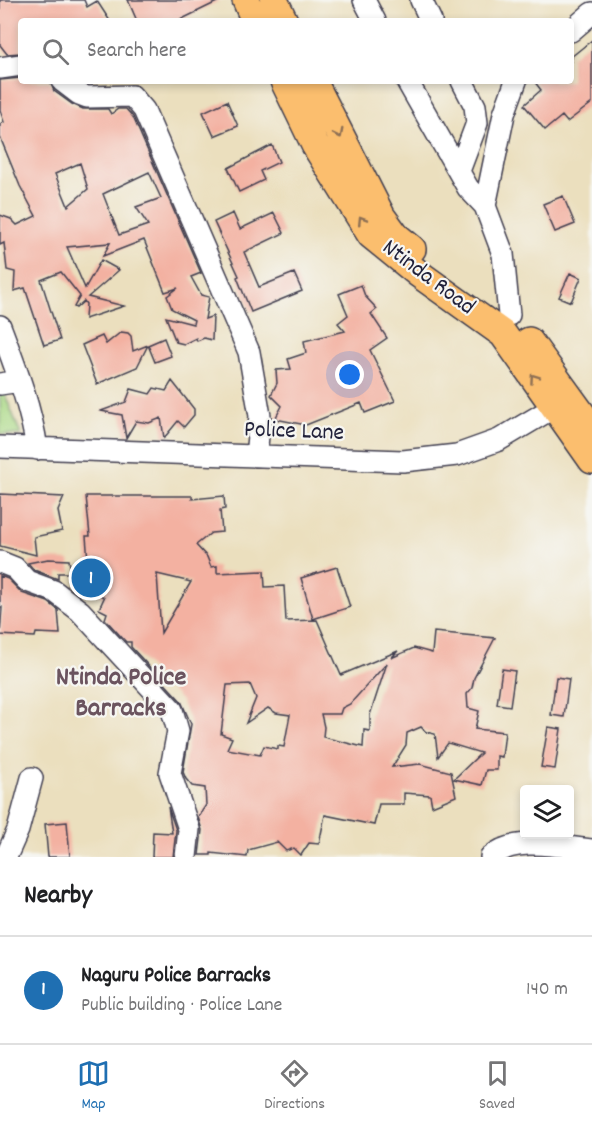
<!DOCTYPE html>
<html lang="en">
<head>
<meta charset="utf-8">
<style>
  :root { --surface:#fff; --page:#f2f2f2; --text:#202124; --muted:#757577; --line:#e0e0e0; --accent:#1f6fb2 }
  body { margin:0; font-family:Dekko,sans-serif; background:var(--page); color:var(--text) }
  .controls { position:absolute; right:18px; bottom:18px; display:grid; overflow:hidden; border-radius:6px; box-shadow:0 3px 9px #0003 }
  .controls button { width:54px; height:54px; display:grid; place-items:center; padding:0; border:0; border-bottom:2px solid var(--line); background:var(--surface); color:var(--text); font:30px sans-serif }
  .you { position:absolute; left:350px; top:375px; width:21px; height:21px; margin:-15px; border:4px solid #fff; border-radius:50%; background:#1a73e8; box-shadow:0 0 0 9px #1a73e833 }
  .badge { display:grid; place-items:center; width:39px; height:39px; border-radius:50%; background:var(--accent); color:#fff; font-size:20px; font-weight:700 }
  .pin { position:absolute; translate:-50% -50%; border:3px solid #fff; box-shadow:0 2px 6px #0006 }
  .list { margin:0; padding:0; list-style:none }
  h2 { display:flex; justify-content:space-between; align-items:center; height:78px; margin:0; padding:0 24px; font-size:26px }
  h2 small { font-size:20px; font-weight:400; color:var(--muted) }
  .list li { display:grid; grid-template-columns:39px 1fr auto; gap:18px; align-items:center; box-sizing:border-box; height:108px; padding:0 24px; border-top:2px solid var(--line) }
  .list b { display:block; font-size:22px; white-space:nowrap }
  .list p { margin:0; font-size:20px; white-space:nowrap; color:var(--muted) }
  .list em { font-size:20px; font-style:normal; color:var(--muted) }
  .icon { flex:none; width:33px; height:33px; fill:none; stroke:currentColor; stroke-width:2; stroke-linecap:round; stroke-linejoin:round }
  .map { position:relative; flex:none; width:592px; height:857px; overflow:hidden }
  .search { position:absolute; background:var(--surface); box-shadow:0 3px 9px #0003; left:18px; right:18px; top:18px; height:66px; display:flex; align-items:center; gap:15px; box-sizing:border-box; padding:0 21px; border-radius:6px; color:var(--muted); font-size:22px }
  .sheet { height:186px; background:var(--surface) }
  nav { display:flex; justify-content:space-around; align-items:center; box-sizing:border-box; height:84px; border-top:2px solid var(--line); background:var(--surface); font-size:16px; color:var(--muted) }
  nav a { display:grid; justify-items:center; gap:3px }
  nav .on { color:var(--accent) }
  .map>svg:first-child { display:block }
  .green { fill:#abd986; stroke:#667e60; stroke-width:1.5 }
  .building { fill:#f3b1a1; fill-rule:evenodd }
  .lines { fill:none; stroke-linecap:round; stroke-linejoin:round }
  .minor-casing { stroke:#403e4f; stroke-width:24 }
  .major-casing { stroke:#403e4f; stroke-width:30 }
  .minor { stroke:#fff; stroke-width:21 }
  .major { stroke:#fbbe6e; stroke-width:27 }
  .oneway { stroke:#8e7054 }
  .labels { text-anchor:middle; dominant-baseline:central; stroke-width:4.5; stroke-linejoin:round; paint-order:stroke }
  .street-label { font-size:24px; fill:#22223b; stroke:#f6f6f2 }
  .quarter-label { font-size:27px; font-weight:bold; fill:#6b545f; stroke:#f6f6f2 }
</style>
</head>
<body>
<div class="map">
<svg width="592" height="857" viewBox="0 0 592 857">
  <rect width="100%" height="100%" fill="#f6f6f2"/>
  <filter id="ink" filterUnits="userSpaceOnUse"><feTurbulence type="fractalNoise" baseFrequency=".0167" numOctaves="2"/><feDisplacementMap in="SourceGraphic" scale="12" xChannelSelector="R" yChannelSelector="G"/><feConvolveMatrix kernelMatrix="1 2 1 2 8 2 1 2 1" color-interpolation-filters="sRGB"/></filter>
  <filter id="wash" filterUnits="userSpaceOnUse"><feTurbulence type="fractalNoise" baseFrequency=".008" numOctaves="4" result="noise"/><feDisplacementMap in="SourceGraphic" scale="24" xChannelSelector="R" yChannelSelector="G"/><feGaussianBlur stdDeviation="1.35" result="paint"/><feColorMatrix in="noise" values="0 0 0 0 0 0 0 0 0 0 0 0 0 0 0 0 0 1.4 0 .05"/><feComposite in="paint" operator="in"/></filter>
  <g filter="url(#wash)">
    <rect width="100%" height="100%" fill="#ebdfbe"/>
    <!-- green -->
    <path class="green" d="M0,382L21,435L0,434Z"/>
    <g id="blocks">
      <!-- building -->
      <path class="building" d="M0,0H84L87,7L97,1L110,21H21V53L7,54L0,45Z
        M128,0H221L178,21H137Z
        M592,40V103L567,122L562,116L545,130L524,105L541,90L534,81H571V57Z
        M21,78V81H50L54,91L72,104L83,109H108L111,114L118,109H126L133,117L201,273L191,277L201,295L209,297L205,319L213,316L212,340L204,338L197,341L196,338L184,344L176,342L166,317L193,324L194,320L172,309L167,296L178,288L165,292L144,240L103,256L110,243L67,247L85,288L101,260L119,270L88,297L124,306L85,319L86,304L84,301L76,308L74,307L80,296L61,272L41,280L60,340L44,345L25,288L14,291L15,272L7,270L4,243L0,245V215L11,219L17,225L36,216L20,186L0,137V124L4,122L0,110V80ZM80,163L88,189L68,206L55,174ZM149,172L161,198L136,207L148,225L119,235L103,194Z
        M227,101L238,126L214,136L203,112Z
        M272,145L279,162L260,171L264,180L239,192L228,168Z
        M563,196L575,224L555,232L543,204Z
        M233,213L240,229L274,213L284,233L244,252L259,287L294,273L302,291L251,312L237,277L239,276L214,222Z
        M570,273L581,278L571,302L559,297Z
        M361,285L365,296L377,309L371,314L387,338L370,350L395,401L365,413L361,403L306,425L275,419L282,406L271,395L277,383L276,370L291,369L288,359L306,353L304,341L345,331L338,323L348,315L339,294Z
        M121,332L128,333L131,336L133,351L148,345L137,367L97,384L82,345L102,336L106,344Z
        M164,338L171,356L155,362L148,345Z
        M172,381L194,409V415L184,427L178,421L164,438L161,418L149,423L136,421L126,438L122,415L101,411L126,402L131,389L150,394L154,388L166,391Z
        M0,494L64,497L58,511L62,531L34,537L36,555L0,546Z
        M86,496H192V499L224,496L225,509L220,510L222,532L211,533L196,545L207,557L211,567L217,566V573L264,571L265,587L284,586L286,621L317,620L341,675L398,651L391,658L414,648L432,653L434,632L495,638L474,678L472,688L467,694L468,708L479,711L475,729L505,732L502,757L497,756V770H486L482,785L454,779L481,753L448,743L438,757L435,734L426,732L421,727L407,733L406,745L392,767L420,764L451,772L456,796L432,806L430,795L404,793V804H379L374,825L325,815L319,844L309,843L301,855L294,848L286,851L277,842L248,850L247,857L211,853V855H199L202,830L198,817L206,805L205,788L192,786L186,779L183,772L191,724L181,701L131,647V642H126L105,619L107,613L99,609L104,598L88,584L96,575L89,574L86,536H90ZM157,574L191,582L161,633ZM387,663L370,715V731L364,730L363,747L323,737L324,727L321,714H340L342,708L350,704ZM250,684L256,698L246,723L268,708L276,713L290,715L284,747L278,746V749L264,746L260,755L227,749L232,738L221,734L227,685Z
        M48,559L69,560L71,573H58V579L34,570L28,563Z
        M337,567L350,607L313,619L301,578Z
        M0,576L8,579L22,593L48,602L58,610L60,634L36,633L35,637L0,635L2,607H0Z
        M502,669L515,671L510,706L497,704Z
        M556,677L569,679L564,717L551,715Z
        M548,727L561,729L555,769L541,767Z
        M168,807L176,830L173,857H152L153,832L172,833Z
        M67,822L70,857H48L45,824Z"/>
    </g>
  </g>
  <g filter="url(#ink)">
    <use href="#blocks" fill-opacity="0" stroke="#403e4f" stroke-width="1.5"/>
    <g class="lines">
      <defs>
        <path id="minor" d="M364,0L375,21
          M421,0L431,21
          M571,31L592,13
          M0,68L21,65
          M62,81L79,94L87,97L132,96L144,110L249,352L260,416L256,456
          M407,81L468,188L485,206L503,254L509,315
          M459,171L477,123L475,106L462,81
          M485,206L504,114L516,81
          M0,326C15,366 31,407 37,449
          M0,384L20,381
          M0,447L403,461L457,455L499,440L568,399
          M0,562L15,568L27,581L54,591L80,611L172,710L178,731L170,773L189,829L186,857
          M6,857L18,830L32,778
          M491,857C514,835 562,847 592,850"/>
        <path id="major" d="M246,0L255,21
          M274,0L284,21
          M284,81L315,145L371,235L419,274L503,334L592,460
          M313,81L382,217L396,236L412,249
          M529,341L592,428"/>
      </defs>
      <!-- minor casing -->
      <use href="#minor" class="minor-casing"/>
      <!-- major casing -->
      <use href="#major" class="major-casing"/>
      <!-- minor -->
      <use href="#minor" class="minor"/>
      <!-- major -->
      <use href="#major" class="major"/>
    </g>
    <!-- one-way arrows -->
    <defs><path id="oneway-chevron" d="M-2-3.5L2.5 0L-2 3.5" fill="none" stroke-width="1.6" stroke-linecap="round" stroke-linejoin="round" transform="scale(1.5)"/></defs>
    <g class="oneway">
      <use href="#oneway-chevron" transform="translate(339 134) rotate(63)"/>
      <use href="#oneway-chevron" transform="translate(362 220) rotate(-122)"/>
      <use href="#oneway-chevron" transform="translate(534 378) rotate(-125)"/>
    </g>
  </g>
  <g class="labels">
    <!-- street labels -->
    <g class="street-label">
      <text transform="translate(428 278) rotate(37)">Ntinda Road</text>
      <text transform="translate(294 432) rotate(2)">Police Lane</text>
    </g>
    <!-- quarter labels -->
    <g class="quarter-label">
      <text x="121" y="678">Ntinda Police<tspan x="121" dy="31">Barracks</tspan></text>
    </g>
  </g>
</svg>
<div class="controls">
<button><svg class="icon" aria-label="layers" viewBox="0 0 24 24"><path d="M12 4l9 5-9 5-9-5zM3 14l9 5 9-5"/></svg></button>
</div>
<div class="you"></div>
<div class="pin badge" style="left:91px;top:578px">1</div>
<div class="search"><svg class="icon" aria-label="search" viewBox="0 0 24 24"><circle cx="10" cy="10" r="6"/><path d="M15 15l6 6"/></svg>Search here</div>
</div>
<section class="sheet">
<h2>Nearby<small></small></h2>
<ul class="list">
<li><span class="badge">1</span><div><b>Naguru Police Barracks</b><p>Public building · Police Lane</p></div><em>140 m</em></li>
</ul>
</section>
<nav>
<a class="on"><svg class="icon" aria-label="map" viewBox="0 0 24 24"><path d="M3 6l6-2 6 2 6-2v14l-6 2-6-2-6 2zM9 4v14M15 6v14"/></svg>Map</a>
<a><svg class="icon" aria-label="directions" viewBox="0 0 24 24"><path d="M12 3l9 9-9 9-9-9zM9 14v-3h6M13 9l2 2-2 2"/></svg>Directions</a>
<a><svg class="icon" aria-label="saved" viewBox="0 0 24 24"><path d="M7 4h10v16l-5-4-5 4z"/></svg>Saved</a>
</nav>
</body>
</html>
